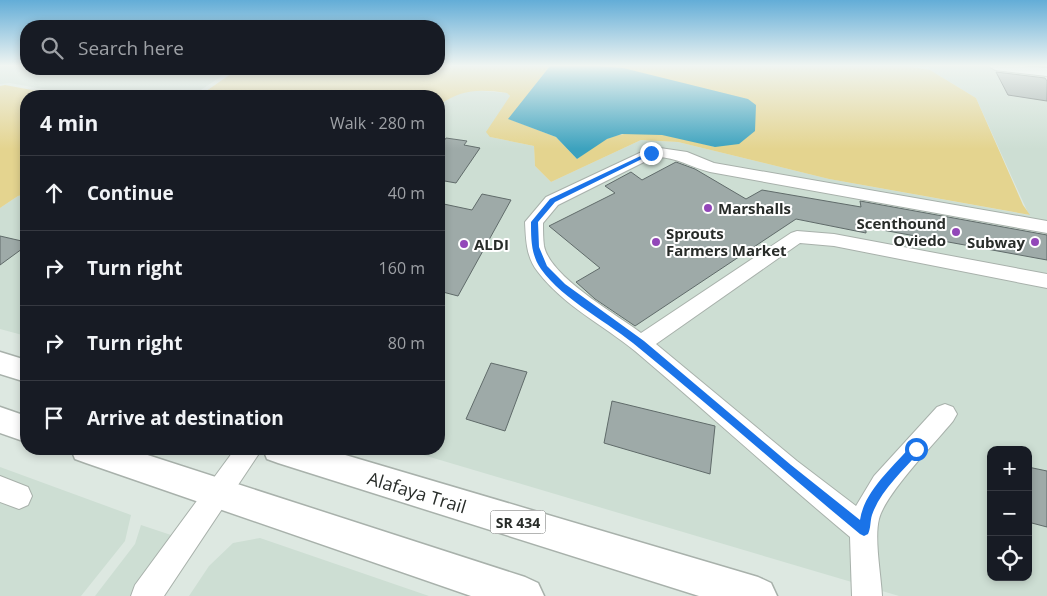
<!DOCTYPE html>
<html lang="en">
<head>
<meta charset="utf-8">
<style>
  :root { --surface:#171b24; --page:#242831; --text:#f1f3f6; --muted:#9ea1a6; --line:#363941 }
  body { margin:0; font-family:"Open Sans",sans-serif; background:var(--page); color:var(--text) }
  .controls { position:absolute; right:15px; bottom:15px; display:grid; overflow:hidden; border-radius:10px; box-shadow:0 2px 8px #0003 }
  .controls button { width:45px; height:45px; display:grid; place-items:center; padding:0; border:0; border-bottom:1px solid var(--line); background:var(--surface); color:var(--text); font:25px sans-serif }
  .stop { position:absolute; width:15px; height:15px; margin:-11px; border:4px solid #1a73e8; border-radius:50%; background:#fff }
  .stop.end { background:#1a73e8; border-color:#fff; box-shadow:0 1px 5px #0008 }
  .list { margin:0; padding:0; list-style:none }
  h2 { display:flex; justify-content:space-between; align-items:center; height:65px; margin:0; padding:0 20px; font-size:21px }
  h2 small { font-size:16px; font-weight:400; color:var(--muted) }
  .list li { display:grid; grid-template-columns:32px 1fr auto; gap:15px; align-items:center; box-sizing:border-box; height:75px; padding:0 20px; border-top:1px solid var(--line) }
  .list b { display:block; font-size:19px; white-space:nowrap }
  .list em { font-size:16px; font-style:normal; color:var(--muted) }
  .icon { flex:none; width:28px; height:28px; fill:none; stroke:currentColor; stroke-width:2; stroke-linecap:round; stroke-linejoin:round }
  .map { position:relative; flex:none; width:1047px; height:596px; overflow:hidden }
  .search { position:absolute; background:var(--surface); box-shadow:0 2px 8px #0003; left:20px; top:20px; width:425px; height:55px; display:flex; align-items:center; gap:12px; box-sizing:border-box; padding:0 18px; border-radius:20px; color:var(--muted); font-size:19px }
  .panel { position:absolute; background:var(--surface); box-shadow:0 2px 8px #0003; left:20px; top:90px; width:425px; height:365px; border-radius:20px }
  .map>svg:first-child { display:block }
  .built { fill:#cdded3; fill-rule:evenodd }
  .green { fill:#e4d48f }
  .water { fill:#3ca2be }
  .building { fill:#9eaaa8; stroke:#606b6a }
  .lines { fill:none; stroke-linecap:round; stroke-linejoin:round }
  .minor-casing { stroke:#a8b1ab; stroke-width:2 }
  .major-casing { stroke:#a8b1ab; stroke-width:3 }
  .minor { fill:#fff; fill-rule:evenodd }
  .major { fill:#fff; fill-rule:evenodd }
  .route { fill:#1a73e8 }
  .poi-dot { fill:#9347b9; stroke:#fff; stroke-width:2 }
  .labels { text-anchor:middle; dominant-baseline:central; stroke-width:4; stroke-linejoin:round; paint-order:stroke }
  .shield { fill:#fff; stroke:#686b69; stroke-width:1 }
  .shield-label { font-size:14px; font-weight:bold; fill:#282c29 }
  .poi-label { font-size:15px; font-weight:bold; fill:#282c29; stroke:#fff; text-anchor:start }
  .near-street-label { font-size:18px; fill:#282c29; stroke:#fff }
</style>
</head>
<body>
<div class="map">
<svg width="1047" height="596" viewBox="0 0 1047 596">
  <rect width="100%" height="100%" fill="#dde8e1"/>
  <!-- built -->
  <path class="built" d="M0,66H26V69H232L192,96H81L10,83L0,84Z
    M929,66H1047V596H899L403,449H439V105L451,96L469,90L507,93L510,96L490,137L534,146L535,166L551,182L641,140L678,142L829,179L1029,215L976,98L930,70ZM991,450H1028V577H991Z
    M26,194V336L0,329V208L18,196Z
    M0,467L131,515L125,541L81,596H0Z
    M141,525L174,536L131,596H95L135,544Z
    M260,538L429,596H189L209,566L233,543Z"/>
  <!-- green -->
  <path class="green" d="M439,66H550L509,119L556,137L577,159C587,152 598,142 609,138C642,125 683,139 715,147L623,68L598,66H906L930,70L976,98L1023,205L1030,215L829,179L678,142L641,140L551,182L535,166L534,146L490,137L486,132L510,96L507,93C478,89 463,89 439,105V96H199L238,69H439Z
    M5,85L64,96H26V194L18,196L0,208V86Z"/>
  <!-- water -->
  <path class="water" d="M550,66H598L623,68L748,99L756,105L755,131L739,144L715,147L662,135L622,134L607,139L577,159L556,137L508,119Z"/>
  <!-- building -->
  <path class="building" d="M996,72L1045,78L1047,81V101L1008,95Z
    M446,138L467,141L464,145L480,148L456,183L439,180V148Z
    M676,162L695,169L746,199L762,190L861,207L860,201L1047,235V260L866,227V233L796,219L635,326L595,299L576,282L600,268L549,226L615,193L605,186L631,172L642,180Z
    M482,194L511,200L458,296L439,291V203L472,210Z
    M0,236L26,242V246L0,265Z
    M491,363L527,372L505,431L466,419Z
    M612,401L715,426L710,474L604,443Z
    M1028,467L1047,471V527L1028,522Z"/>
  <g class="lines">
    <defs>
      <path id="minor" d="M989,66H1024L1047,68V76L995,70Z
        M660,148L687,152L714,163L1047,221V233L710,172C690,167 675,156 654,157L558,205L543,223C543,230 543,239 544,246C550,277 616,314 641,333L791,233L797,231L834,234L1047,274V288L834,246L800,243L656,344L797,461L856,506L874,476L937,407L945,404L953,407L957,414L953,421C935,443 885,494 879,519C874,538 881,575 882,596H852L850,537C777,476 707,412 635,351C603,325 563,305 538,272C526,257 526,240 525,222L546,197L646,150Z
        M235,449H262L164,596H131L135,585Z
        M0,476L28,487L32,496L28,505L19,509L0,502Z"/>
      <path id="major" d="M0,352L26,360V382L0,374Z
        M0,407L26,416V442L0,433Z
        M71,449H129L525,577L538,583L544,596H471L86,463L75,459Z
        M263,449H325L758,577L771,583L777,596H699L278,463L267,459Z"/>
    </defs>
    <!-- minor casing -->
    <use href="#minor" class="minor-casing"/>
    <!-- major casing -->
    <use href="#major" class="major-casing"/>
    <!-- minor -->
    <use href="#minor" class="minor"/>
    <!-- major -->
    <use href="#major" class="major"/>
  </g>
  <!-- sky -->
  <linearGradient id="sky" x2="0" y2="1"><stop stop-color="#63add7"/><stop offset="0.44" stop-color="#f0f5f2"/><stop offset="1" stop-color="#f0f5f2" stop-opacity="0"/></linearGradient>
  <rect width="1047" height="149" fill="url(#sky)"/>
  <!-- route -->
  <path class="route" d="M649,152L654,153L555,202L538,222L539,247L547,266L565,284L644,341L791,465L860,520C864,491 894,466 912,445H919V452C903,471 880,491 872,515C870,521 871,528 868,534L864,536L860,534C786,473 714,409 639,348C610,323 563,300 541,269C531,255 531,239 531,222L550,199Z"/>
  <!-- markers -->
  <g class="poi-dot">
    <circle cx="708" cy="208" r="5"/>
    <circle cx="956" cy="232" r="5"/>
    <circle cx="656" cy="242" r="5"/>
    <circle cx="1035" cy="242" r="5"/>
    <circle cx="464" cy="244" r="5"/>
  </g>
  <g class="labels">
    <!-- shield labels -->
    <rect class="shield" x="490.5" y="510.5" width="55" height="23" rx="4"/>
    <g class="shield-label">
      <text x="518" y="522">SR 434</text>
    </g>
    <!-- poi labels -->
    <g class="poi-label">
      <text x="718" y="208">Marshalls</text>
      <text x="946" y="223" text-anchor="end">Scenthound<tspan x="946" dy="17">Oviedo</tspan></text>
      <text x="666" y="233">Sprouts<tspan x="666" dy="17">Farmers Market</tspan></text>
      <text x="1025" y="242" text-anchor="end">Subway</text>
      <text x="474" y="244">ALDI</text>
    </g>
    <!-- near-street labels -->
    <g class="near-street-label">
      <text transform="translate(417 492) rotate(17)">Alafaya Trail</text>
    </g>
  </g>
</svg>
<div class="controls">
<button>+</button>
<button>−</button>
<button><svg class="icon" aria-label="locate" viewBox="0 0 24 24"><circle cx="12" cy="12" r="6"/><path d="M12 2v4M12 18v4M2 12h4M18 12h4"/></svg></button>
</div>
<div class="stop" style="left:916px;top:449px"></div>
<div class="stop end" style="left:651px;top:153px"></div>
<div class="search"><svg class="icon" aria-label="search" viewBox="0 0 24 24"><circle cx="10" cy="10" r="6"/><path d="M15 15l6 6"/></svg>Search here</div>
<section class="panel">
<h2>4 min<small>Walk · 280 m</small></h2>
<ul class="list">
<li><svg class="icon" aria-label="ahead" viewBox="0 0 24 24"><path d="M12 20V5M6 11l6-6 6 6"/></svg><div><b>Continue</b></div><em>40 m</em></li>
<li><svg class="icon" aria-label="right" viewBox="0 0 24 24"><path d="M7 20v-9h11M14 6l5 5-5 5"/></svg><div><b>Turn right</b></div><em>160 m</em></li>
<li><svg class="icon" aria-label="right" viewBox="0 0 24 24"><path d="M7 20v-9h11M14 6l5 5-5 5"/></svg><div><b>Turn right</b></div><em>80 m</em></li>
<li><svg class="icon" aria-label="arrive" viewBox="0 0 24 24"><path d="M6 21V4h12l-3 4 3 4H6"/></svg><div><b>Arrive at destination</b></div></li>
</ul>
</section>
</div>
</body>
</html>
